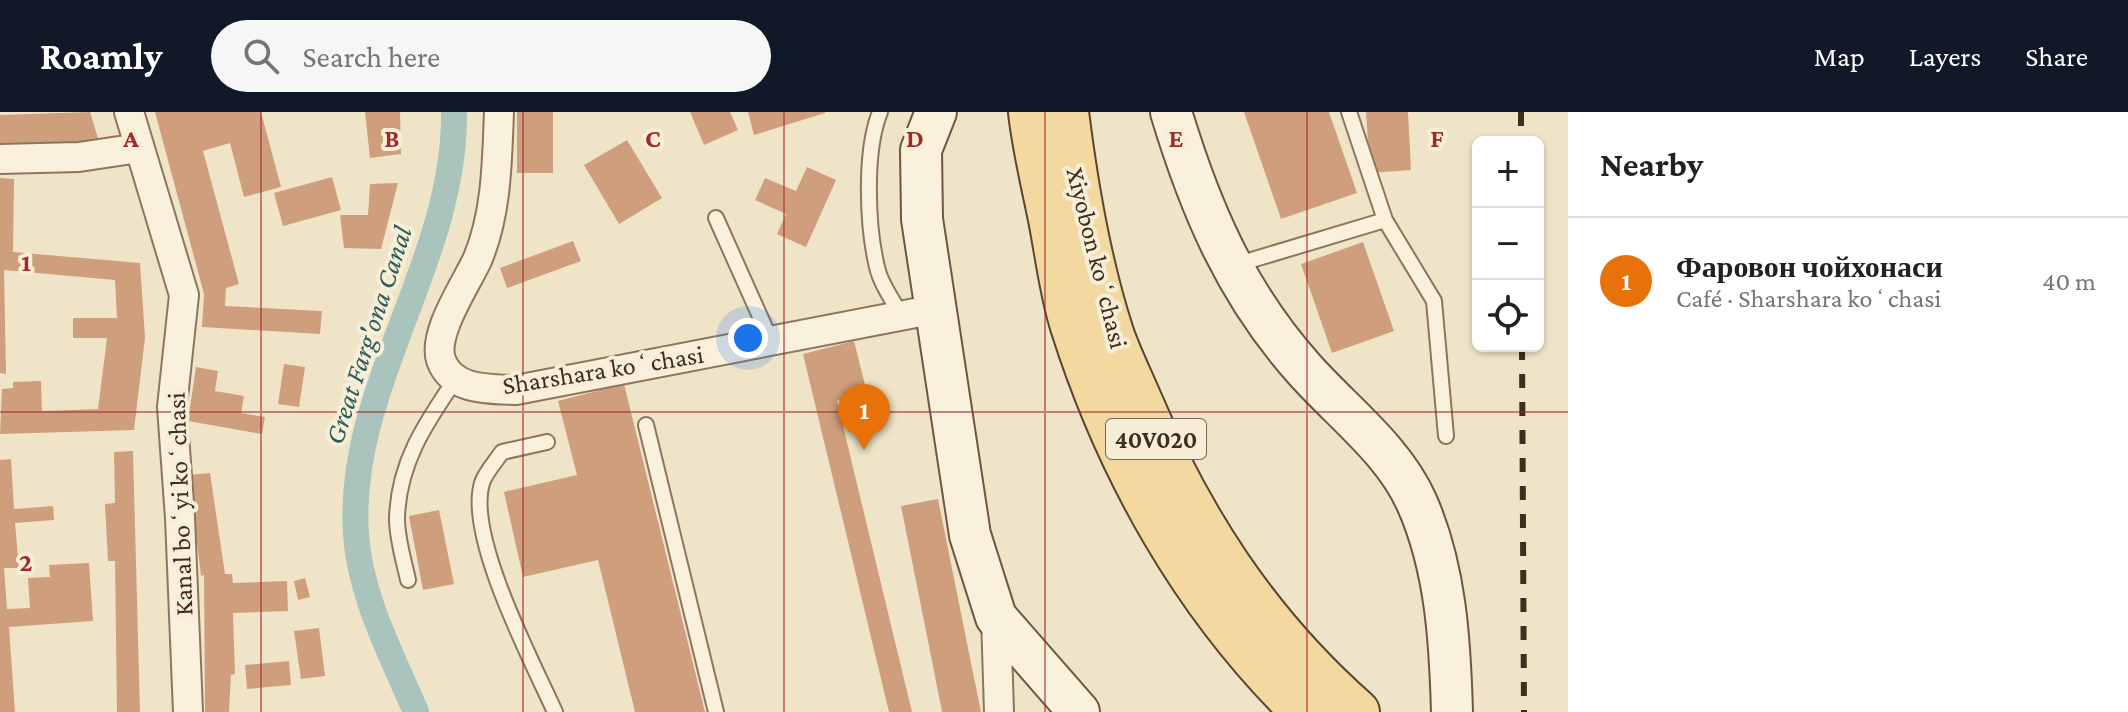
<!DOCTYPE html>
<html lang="en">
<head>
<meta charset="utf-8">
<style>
  :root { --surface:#fff; --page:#f6f6f6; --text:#202124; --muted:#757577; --line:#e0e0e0; --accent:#111827 }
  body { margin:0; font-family:"Crimson Pro",serif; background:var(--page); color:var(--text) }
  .controls { position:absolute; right:24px; top:24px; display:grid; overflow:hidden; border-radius:12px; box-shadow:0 2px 6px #0004 }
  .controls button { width:72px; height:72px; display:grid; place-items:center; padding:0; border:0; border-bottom:2px solid var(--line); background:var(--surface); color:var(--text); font:40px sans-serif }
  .you { position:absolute; left:748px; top:226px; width:28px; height:28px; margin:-20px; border:6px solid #fff; border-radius:50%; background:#1a73e8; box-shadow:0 0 0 12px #1a73e833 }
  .badge { display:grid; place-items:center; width:52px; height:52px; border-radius:50%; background:var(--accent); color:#fff; font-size:26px; font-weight:700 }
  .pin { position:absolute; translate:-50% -66px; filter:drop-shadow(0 2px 4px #0008) }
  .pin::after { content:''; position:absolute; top:42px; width:28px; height:24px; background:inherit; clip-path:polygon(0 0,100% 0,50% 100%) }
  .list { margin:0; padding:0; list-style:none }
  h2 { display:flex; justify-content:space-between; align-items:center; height:104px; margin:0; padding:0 32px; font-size:34px }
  h2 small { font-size:26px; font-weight:400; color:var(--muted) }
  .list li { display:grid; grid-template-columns:52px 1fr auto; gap:24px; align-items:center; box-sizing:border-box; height:128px; padding:0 32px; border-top:2px solid var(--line) }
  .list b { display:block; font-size:30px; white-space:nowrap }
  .list p { margin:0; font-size:26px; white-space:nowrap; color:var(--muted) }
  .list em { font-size:26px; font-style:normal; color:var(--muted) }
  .icon { flex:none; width:44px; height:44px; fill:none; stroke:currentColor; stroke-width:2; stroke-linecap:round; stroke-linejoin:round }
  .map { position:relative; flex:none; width:1568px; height:600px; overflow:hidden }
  header { display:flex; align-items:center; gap:48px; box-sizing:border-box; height:112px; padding:0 40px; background:var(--accent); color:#fff }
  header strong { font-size:38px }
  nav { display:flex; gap:44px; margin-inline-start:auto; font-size:28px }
  .search { width:560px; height:72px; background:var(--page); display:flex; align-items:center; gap:20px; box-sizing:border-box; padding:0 28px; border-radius:44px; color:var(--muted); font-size:30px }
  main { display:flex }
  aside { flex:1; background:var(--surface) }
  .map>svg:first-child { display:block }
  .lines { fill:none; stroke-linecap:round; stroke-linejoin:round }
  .canal { stroke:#a9c4bc; stroke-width:26 }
  .building { fill:#cf9f7d }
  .lane-casing { stroke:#8d765c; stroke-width:18 }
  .street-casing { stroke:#8d765c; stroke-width:32 }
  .secondary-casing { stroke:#6f573f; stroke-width:44 }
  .primary-casing { stroke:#5b4430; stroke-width:48 }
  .lane { stroke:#faf1dc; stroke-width:14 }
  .street { stroke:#faf1dc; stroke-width:28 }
  .secondary { stroke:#faf1dc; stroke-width:40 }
  .primary { stroke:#f3d9a0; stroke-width:44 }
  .rail { stroke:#3d2e20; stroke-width:6; stroke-dasharray:14 14; stroke-linecap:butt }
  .grid { fill:none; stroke:#9e2a2b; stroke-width:2; stroke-opacity:0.55 }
  .labels { text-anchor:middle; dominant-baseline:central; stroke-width:8; stroke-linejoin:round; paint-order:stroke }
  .shield { fill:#f7eed8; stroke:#756857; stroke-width:2 }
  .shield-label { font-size:24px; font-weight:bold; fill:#3d2e20 }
  .street-label { font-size:26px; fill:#3d2e20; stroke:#f7eed8 }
  .water-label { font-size:28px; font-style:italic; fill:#2f5d5a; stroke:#f7eed8 }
  .grid-label { font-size:26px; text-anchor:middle; font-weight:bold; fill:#9e2a2b; stroke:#f7eed8; stroke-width:8; stroke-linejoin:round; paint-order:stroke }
</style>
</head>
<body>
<header>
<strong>Roamly</strong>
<div class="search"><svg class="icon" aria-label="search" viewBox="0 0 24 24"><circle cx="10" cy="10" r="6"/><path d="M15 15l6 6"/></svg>Search here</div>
<nav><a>Map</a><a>Layers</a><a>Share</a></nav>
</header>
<main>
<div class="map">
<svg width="1568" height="600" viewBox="0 0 1568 600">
  <rect width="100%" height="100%" fill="#f0e4c8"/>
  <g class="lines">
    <!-- canal -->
    <path class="canal" d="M416,600C392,544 360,484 356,422C346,276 456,149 454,0"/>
  </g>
  <!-- building -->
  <path class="building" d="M90,0L101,36L0,40V3Z
    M155,0H261L281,75L244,85L230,31L203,39L239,172L226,176L225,194L322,199L320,222L202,215L204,182Z
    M365,0H400L401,42L370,46Z
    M517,0H553V61H517Z
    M690,0H730L738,18L704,33Z
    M748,0H825V1L754,23Z
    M1244,0H1329L1357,81L1281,107Z
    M1366,0H1408L1411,58L1370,61Z
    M627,28L662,86L619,112L584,53Z
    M807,55L836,68L806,135L777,122L786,102L755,88L765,66L796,79Z
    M332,65L341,98L283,114L274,81Z
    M0,66L14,67L13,140L140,151L145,226L134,318L0,322L2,277L13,276V270L41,269L42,299L98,297L107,226H73V206H117L115,168L4,158L6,262L0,261Z
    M398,71L381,137L344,136L340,103H368L370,72Z
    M573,129L581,149L507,176L500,156Z
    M1363,130L1394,219L1332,241L1301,152Z
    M854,229L867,281L837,289L912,600H889L803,242Z
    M284,252L305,255L299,295L278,292Z
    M196,255L218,259L215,279L244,284L241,301L265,305L262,322L188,309Z
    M624,272L705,600H635L598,448L523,465L504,380L577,363L558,289Z
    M133,339L140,600H117L115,449H108L105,392L115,391L114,340Z
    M11,347L14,397L53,394L54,408L15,411L19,456H4L7,497L30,496L28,466L50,465L49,453L89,451L93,509L9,515L15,600H0V348Z
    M210,361L225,462H232L233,471L287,469L288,499L233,501L235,562L231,563L229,600H205L204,463L201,464L189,363Z
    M938,387L969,541L981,600H942L932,549L901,394Z
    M439,398L454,472L423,478L409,404Z
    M305,466L310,485L298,488L294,469Z
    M319,516L325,564L301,567L294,519Z
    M289,549L291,573L247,577L245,553Z"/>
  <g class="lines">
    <defs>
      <path id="lane" d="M880,0C864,40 867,117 878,159C882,174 894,190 901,203
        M1349,0L1385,108
        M716,106L771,229
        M1235,153L1385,108L1434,189L1446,324
        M646,313L716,600
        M547,330L502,340C496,349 485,361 482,371C466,424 532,549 555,600
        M408,468C404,449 397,427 397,407C398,352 425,312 455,268"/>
      <path id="street" d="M129,0L184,183L172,295L180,406L188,600
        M499,0C497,48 497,100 478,146C467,171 432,221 441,248C452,279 489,277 516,278L936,197
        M0,47L79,45L139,36
        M996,505L999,600"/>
      <path id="secondary" d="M936,0L921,38L922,107L970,423L996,505L1079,600
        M1171,0C1200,96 1236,181 1304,257C1342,300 1393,337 1417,391C1446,457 1450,530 1452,600"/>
      <path id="primary" d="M1031,0C1035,36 1044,72 1051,107C1058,142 1062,180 1073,214C1119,359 1195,494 1304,600
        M1066,0C1075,73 1088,150 1111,221C1118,242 1128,262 1137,283C1189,406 1256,511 1357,600"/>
    </defs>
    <!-- lane casing -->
    <use href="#lane" class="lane-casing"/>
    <!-- street casing -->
    <use href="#street" class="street-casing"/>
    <!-- secondary casing -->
    <use href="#secondary" class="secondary-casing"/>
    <!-- primary casing -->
    <use href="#primary" class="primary-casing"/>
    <!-- lane -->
    <use href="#lane" class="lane"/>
    <!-- street -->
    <use href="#street" class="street"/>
    <!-- secondary -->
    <use href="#secondary" class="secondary"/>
    <!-- primary -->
    <use href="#primary" class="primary"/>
    <!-- rail -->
    <path class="rail" d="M1521,0V30
      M1522,234L1524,600"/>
  </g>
  <!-- grid -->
  <path class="grid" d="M261,0V600M523,0V600M784,0V600M1045,0V600M1307,0V600M0,300H1568"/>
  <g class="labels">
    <!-- shield labels -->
    <rect class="shield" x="1106" y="307" width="100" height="40" rx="6"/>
    <g class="shield-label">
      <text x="1156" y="327">40V020</text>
    </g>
    <!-- street labels -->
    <g class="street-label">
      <text transform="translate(1097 146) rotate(76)">Xiyobon koʻchasi</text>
      <text transform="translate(603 258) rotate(-9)">Sharshara koʻchasi</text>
      <text transform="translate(180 392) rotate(-92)">Kanal boʻyi koʻchasi</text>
    </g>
    <!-- water labels -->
    <g class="water-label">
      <text transform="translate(368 223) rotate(-72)">Great Farg'ona Canal</text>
    </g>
  </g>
  <g class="grid-label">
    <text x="131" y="35">A</text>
    <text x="392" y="35">B</text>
    <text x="653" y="35">C</text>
    <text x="915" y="35">D</text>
    <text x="1176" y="35">E</text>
    <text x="1437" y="35">F</text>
    <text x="26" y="159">1</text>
    <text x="26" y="459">2</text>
  </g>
</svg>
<div class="controls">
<button>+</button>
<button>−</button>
<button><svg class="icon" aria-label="locate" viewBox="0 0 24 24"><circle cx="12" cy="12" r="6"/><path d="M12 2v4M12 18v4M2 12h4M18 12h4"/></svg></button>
</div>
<div class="you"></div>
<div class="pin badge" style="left:864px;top:338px;background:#e8710a">1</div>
</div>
<aside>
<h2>Nearby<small></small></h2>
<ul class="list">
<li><span class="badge" style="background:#e8710a">1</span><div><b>Фаровон чойхонаси</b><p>Café · Sharshara koʻchasi</p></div><em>40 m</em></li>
</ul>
</aside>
</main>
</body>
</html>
